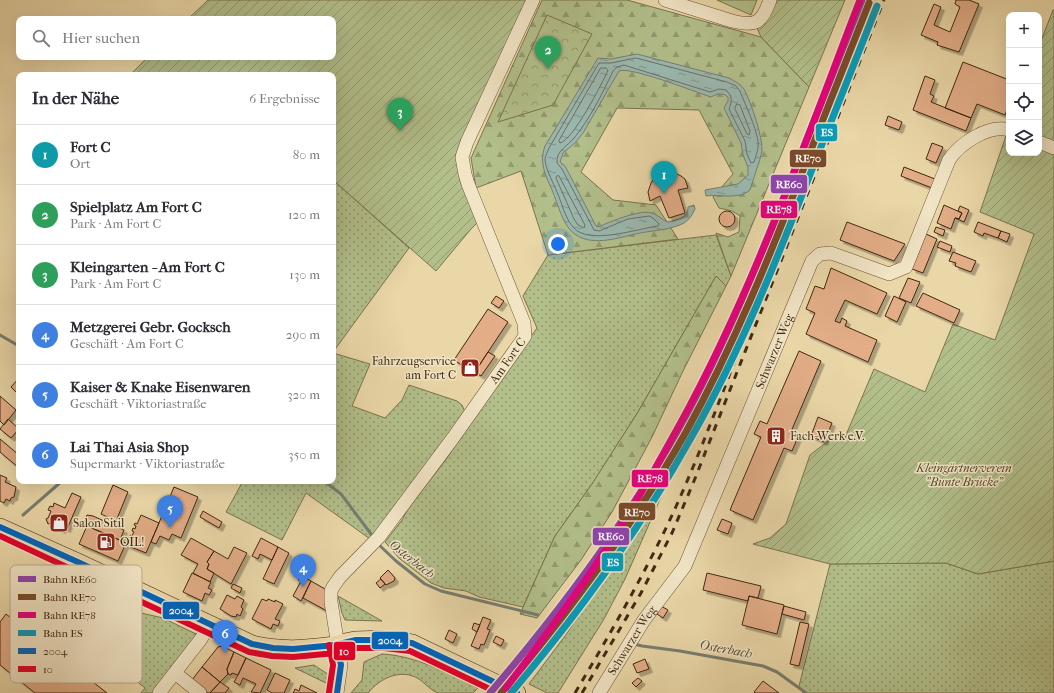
<!DOCTYPE html>
<html lang="de">
<head>
<meta charset="utf-8">
<style>
  :root { --surface:#fff; --page:#f7f7f7; --text:#2b2b33; --muted:#7c7c81; --line:#e1e1e2; --accent:#ea580c }
  body { margin:0; font-family:"IM FELL French Canon",serif; background:var(--page); color:var(--text) }
  .controls { position:absolute; right:12px; top:12px; display:grid; overflow:hidden; border-radius:8px; box-shadow:0 4px 16px #0002 }
  .controls button { width:36px; height:36px; display:grid; place-items:center; padding:0; border:0; border-bottom:1px solid var(--line); background:var(--surface); color:var(--text); font:20px sans-serif }
  .you { position:absolute; left:558px; top:244px; width:14px; height:14px; margin:-10px; border:3px solid #fff; border-radius:50%; background:#1a73e8; box-shadow:0 0 0 6px #1a73e833 }
  .badge { display:grid; place-items:center; width:26px; height:26px; border-radius:50%; background:var(--accent); color:#fff; font-size:13px; font-weight:700 }
  .pin { position:absolute; translate:-50% -33px; filter:drop-shadow(0 1px 2px #0008) }
  .pin::after { content:''; position:absolute; top:21px; width:14px; height:12px; background:inherit; clip-path:polygon(0 0,100% 0,50% 100%) }
  .list { margin:0; padding:0; list-style:none }
  h2 { display:flex; justify-content:space-between; align-items:center; height:52px; margin:0; padding:0 16px; font-size:17px }
  h2 small { font-size:13px; font-weight:400; color:var(--muted) }
  .list li { display:grid; grid-template-columns:26px 1fr auto; gap:12px; align-items:center; box-sizing:border-box; height:60px; padding:0 16px; border-top:1px solid var(--line) }
  .list b { display:block; font-size:15px; white-space:nowrap }
  .list p { margin:0; font-size:13px; white-space:nowrap; color:var(--muted) }
  .list em { font-size:13px; font-style:normal; color:var(--muted) }
  .icon { flex:none; width:22px; height:22px; fill:none; stroke:currentColor; stroke-width:2; stroke-linecap:round; stroke-linejoin:round }
  .map { position:relative; flex:none; width:1054px; height:693px; overflow:hidden }
  .search { position:absolute; background:var(--surface); box-shadow:0 4px 16px #0002; left:16px; top:16px; width:320px; height:44px; display:flex; align-items:center; gap:10px; box-sizing:border-box; padding:0 14px; border-radius:8px; color:var(--muted); font-size:15px }
  .panel { position:absolute; background:var(--surface); box-shadow:0 4px 16px #0002; left:16px; top:72px; width:320px; height:412px; border-radius:8px }
  .map>svg:first-child { display:block }
  .grass { fill:url(#grass-dots); stroke:#7a744e }
  .forest { fill:url(#forest-firs); stroke:#7a744e }
  .park { fill:url(#park-crowns); stroke:#7a744e }
  .garden { fill:url(#garden-furrows); stroke:#7a744e }
  .pitch { fill:#b2bf8b; stroke:#7a744e }
  .water { fill:url(#water-ripples); stroke:#767e70 }
  .lines { fill:none; stroke-linecap:round; stroke-linejoin:round }
  .shore { stroke:#6e7060; stroke-width:1 }
  .stream { stroke:#767e70; stroke-width:3 }
  .building { fill:#e2ad87; stroke:#412811; filter:url(#shadow) }
  .minor-casing { stroke:#6b5437; stroke-width:14 }
  .major-casing { stroke:#412811; stroke-width:18 }
  .minor { stroke:#f1e5c6; stroke-width:13 }
  .major { stroke:#ead7a8; stroke-width:17 }
  .rail { stroke:#412811; stroke-width:3; stroke-dasharray:7 7; stroke-linecap:butt }
  .bus-1-casing { stroke:#f1e5c6; stroke-width:9 }
  .bus-2-casing { stroke:#f1e5c6; stroke-width:9 }
  .bus-1 { stroke:#0065bd; stroke-width:6 }
  .bus-2 { stroke:#e4002b; stroke-width:6 }
  .rail-1-casing { stroke:#f1e5c6; stroke-width:10 }
  .rail-2-casing { stroke:#f1e5c6; stroke-width:10 }
  .rail-3-casing { stroke:#f1e5c6; stroke-width:10 }
  .rail-4-casing { stroke:#f1e5c6; stroke-width:10 }
  .rail-1 { stroke:#8e44ad; stroke-width:7 }
  .rail-2 { stroke:#7a4b2a; stroke-width:7 }
  .rail-3 { stroke:#e5007d; stroke-width:7 }
  .rail-4 { stroke:#069cbb; stroke-width:7 }
  .labels { text-anchor:middle; dominant-baseline:central; stroke-width:3; stroke-linejoin:round; paint-order:stroke }
  .street-label { font-size:12px; fill:#412811; stroke:#f1e5c6 }
  .poi-label { font-size:12px; fill:#412811; stroke:#f1e5c6; text-anchor:start }
  .park-label { font-size:12px; font-style:italic; fill:#584629; stroke:#f1e5c6 }
  .water-label { font-size:13px; font-style:italic; fill:#574c39; stroke:#f1e5c6 }
  .key { fill:#f1e5c6; stroke:#bcac90; stroke-width:1 }
  .key-label { font-size:11px; fill:#412811 }
  .line-badge { stroke:#f1e5c6; stroke-width:1.5 }
  .badge-label { font-size:11px; text-anchor:middle; font-weight:bold; fill:#fff }
</style>
</head>
<body>
<div class="map">
<svg width="1054" height="693" viewBox="0 0 1054 693">
  <defs>
    <pattern id="grass-dots" width="8" height="8" patternUnits="userSpaceOnUse"><rect width="8" height="8" fill="#b2bf8b"/><path d="M2 2h.1M6 6h.1" fill="none" stroke="#929b70" stroke-width="1.8" stroke-linecap="round"/></pattern>
    <pattern id="forest-firs" width="22" height="20" patternUnits="userSpaceOnUse"><rect width="22" height="20" fill="#b2bf8b"/><path d="M5 1l3.5 6h-7zM16 11l3.5 6h-7z" fill="#929b70"/></pattern>
    <pattern id="park-crowns" width="20" height="18" patternUnits="userSpaceOnUse"><rect width="20" height="18" fill="#b2bf8b"/><path d="M2 6a3 3 0 1 1 6 0M12 15a3 3 0 1 1 6 0" fill="none" stroke="#929b70"/></pattern>
    <pattern id="garden-furrows" width="10" height="10" patternUnits="userSpaceOnUse"><rect width="10" height="10" fill="#b2bf8b"/><path d="M-1 1l2-2M0 10L10 0M9 11l2-2" fill="none" stroke="#929b70"/></pattern>
    <pattern id="water-ripples" width="26" height="14" patternUnits="userSpaceOnUse"><rect width="26" height="14" fill="#9ab8b0"/><path d="M2 4q2-2 4 0t4 0M15 11q2-2 4 0t4 0" fill="none" stroke="#7f968e"/></pattern>
    <filter id="shadow"><feDropShadow dx="3.5" dy="3.5" stdDeviation="0" flood-color="#0004"/></filter>
  </defs>
  <rect width="100%" height="100%" fill="#ead7a8"/>
  <filter id="stains"><feTurbulence type="fractalNoise" baseFrequency=".005" numOctaves="4"/><feColorMatrix values="0 0 0 0 .2 0 0 0 0 .09 0 0 0 0 .02 0 0 0 .5 -.17"/></filter>
  <radialGradient id="worn" r=".72"><stop offset=".6" stop-color="#630" stop-opacity="0"/><stop offset="1" stop-color="#630" stop-opacity=".3"/></radialGradient>
  <!-- grass -->
  <path class="grass" d="M333,180L409,248L333,352Z
    M716,235L731,276L726,286L716,276L638,412L592,484L555,536L523,607L479,597L466,591L444,588L431,583L400,559L385,542L402,520L408,509L447,458L537,328L523,296L548,255Z
    M333,353L370,364L352,406L385,418L402,400L409,385L457,401L462,405L465,412L370,539L306,493L282,540L226,512L243,481H333Z
    M679,456L625,579L604,619L558,693H547L529,684L565,636L609,571Z
    M1054,561V693H803L799,686L830,564L946,563L978,574Z
    M338,596L382,621L345,620L342,613Z
    M141,613L163,618L196,634V637L153,693H141L145,688L118,666Z
    M382,654C417,656 447,673 478,688L473,693C463,693 450,693 439,693C432,692 425,683 419,679C401,668 380,678 368,693H351L362,680L364,662Z
    M314,665L329,675L328,684L295,668Z"/>
  <!-- forest -->
  <path class="forest" d="M542,0H627L761,37L809,87L731,276L716,233L728,237L739,232L740,216L732,211L719,208L713,197L733,174L699,110L617,108L581,172L613,200L656,205L678,239L548,255L521,171L476,188L471,158Z
    M716,276L726,286L683,371L652,437L612,512L581,560L537,618L520,614L555,536L592,484L638,412Z"/>
  <!-- park -->
  <path class="park" d="M547,15L592,34L553,105L498,122Z"/>
  <!-- garden -->
  <path class="garden" d="M208,0H528L463,140L477,223L471,229L436,271L333,180V75H130L148,57H333V19H188Z
    M772,0H845L809,87L761,37L756,26Z
    M1053,10H1054V561L978,574L946,563L830,564L753,544L770,538L786,524L810,455L832,438L843,442L874,369L925,392L953,324L995,340L1034,234L980,212L1009,127V153H1039V46Z"/>
  <!-- pitch -->
  <path class="pitch" d="M717,0H757L751,15Z"/>
  <!-- water -->
  <path class="water" d="M637,54L729,78C734,81 741,84 744,89C751,102 763,138 762,151C760,161 753,179 750,190C739,200 719,194 706,196L705,190L738,184L748,175V167L743,155L741,143L724,108L728,101V97C722,92 717,94 711,97C695,92 630,66 619,71L583,133L575,143L563,153L560,162L565,166L596,226L598,227C610,222 640,209 652,213C658,215 662,220 668,222C676,220 689,218 688,207L694,205L695,209C692,215 690,219 684,223C671,230 655,230 640,233C620,237 595,247 576,235C563,227 558,204 552,190C545,174 539,163 545,146L598,58L611,59Z"/>
  <g class="lines">
    <!-- shore -->
    <path class="shore" d="M636,58L727,82L736,86L740,91C746,107 755,124 758,141C759,149 756,155 754,162L751,163L747,154L745,141L729,109C732,101 733,97 726,90L719,89L710,92L624,65L617,67L613,71C602,94 590,119 574,138C567,147 556,150 557,163L562,169L594,230L599,231L628,219L649,216L653,218L659,224L658,226C637,229 589,245 574,228C565,219 562,203 557,192C553,182 546,170 545,160C545,156 548,151 549,148L599,63H611Z
      M601,68H606L608,70C602,84 573,140 560,143L559,141Z
      M737,104L740,105L750,131L749,135L747,134L735,109Z
      M559,176L585,225L584,228L578,225L574,219L556,178L557,176Z"/>
    <!-- stream -->
    <path class="stream" d="M0,335L19,346
      M324,481L341,494L374,538
      M23,515L62,481
      M377,543L396,561L425,584L441,591L538,615
      M634,644L642,646L680,651L763,666L777,672L806,693"/>
  </g>
  <!-- building -->
  <path class="building" d="M956,0H969L979,4L959,52L937,45L938,42L921,35L934,4L941,7L934,25L950,32L960,7L955,4Z
    M963,62L1009,80V104L1005,115L977,104L971,118L945,108Z
    M925,76L935,80L930,94L934,96L931,102L971,118L966,131L913,110Z
    M888,116L902,122L899,130L885,125Z
    M932,143L943,147L936,163L926,159Z
    M904,167L935,179L932,188L901,176Z
    M668,172L675,173L681,176L685,179L688,188L678,190L685,213L669,218L660,196L650,201L648,192L651,183L654,178L663,173Z
    M944,205L962,213L959,219L955,218L951,229L937,223Z
    M960,206L969,210L964,222L955,218L959,219L962,213L958,211Z
    M719 219a8 8 0 1 1 16 0a8 8 0 1 1-16 0Z
    M847,222L905,244L894,261L840,240Z
    M978,222L1001,231L998,238L984,233L983,236L974,232Z
    M936,227L945,230L943,236L934,232Z
    M1001,231L1010,234L1007,242L998,238Z
    M926,234L937,239L923,273L912,269Z
    M940,241L952,246L950,252L937,247Z
    M953,252L976,261L971,272L955,266L956,263L949,261Z
    M831,268L887,293L877,314L845,300L835,321L840,323L842,318L847,321L845,326L877,340L868,362L806,334L815,313L806,309L815,286L824,289Z
    M908,278L920,282L911,303L899,298Z
    M923,293L960,310L954,323L916,306Z
    M496,296L504,301L499,308L491,303Z
    M894,296L906,302L897,322L885,316Z
    M488,309L508,322L474,373L454,360Z
    M799,351L821,361L790,434L798,437L792,451L784,448L753,520L730,510L761,437L754,434L760,421L767,424Z
    M488,352L495,356L481,376L475,372Z
    M19,378V395L11,387Z
    M0,396L16,410L4,425L0,421Z
    M818,417L832,423L824,442L811,436Z
    M8,419L19,429L11,438L0,429Z
    M0,439L19,455V468L0,452Z
    M0,475L7,478L5,482L16,487L14,497L11,498L10,501L6,499L4,503L0,501Z
    M113,485L128,492L116,521L101,514Z
    M174,487L198,497L181,538L172,534L169,540L160,536L156,544L151,542Z
    M72,493L81,497L67,529L63,527L62,530L54,526V525L50,523L48,524L46,519L48,518L51,511L48,510L50,506L53,507L54,503L65,508Z
    M203,511L222,522L219,528L200,517Z
    M87,515L93,516L124,530L120,540L87,526L86,527L83,525Z
    M141,515L159,523L146,553L126,545L130,535L132,536L134,532L132,531L133,528L135,529L136,526L134,525L135,523L137,524Z
    M722,519L732,523L728,534L717,530Z
    M87,526L126,543L118,561L79,544Z
    M191,538L214,551L207,562L209,564L207,569L214,573L210,582L193,573L198,564L181,555Z
    M261,538L278,547L272,560L260,554L258,559L252,556Z
    M234,547L247,553L231,584L207,569L209,564L207,562L214,551L228,559Z
    M278,547L289,553L274,584L263,579Z
    M388,570L395,578L394,581L386,585L380,578Z
    M192,573L211,582L208,588L212,590L209,595L205,593L202,601L183,592Z
    M707,573L761,586L758,598L749,596L748,601L703,590Z
    M302,576L311,581L301,601L293,596L301,581L298,580Z
    M381,579L385,584L380,588L376,583Z
    M311,581L325,589L327,611L303,598Z
    M233,584L242,588L240,593L231,588Z
    M227,595L235,599L237,596L244,600L241,607L243,609L240,616L237,614L236,617L231,616L220,609Z
    M749,596L784,605L777,634L742,625Z
    M262,599L267,601L268,599L275,602V600L283,604L275,619L280,621L278,626L273,624L271,629L252,619Z
    M661,606L668,610L663,618L657,614Z
    M784,606L806,612L804,620L782,614Z
    M6,614L107,693H35L0,665V622Z
    M483,617L491,620L487,629L490,630L484,645L481,644L479,649L471,646Z
    M800,622L809,624L799,666L790,664Z
    M474,623L480,625L477,632L472,629Z
    M449,630L457,634L453,643L445,639Z
    M496,636L504,640L501,646L493,642Z
    M222,646L234,652L227,669L228,674L220,682L202,667L218,647Z
    M234,652L246,658L238,675L232,673L231,675L228,674L227,669Z
    M246,658L271,670L260,693L251,692L256,684L243,678L240,685L234,682L238,675Z
    M645,659L649,669L637,673L633,664Z
    M202,667L220,682L210,693H208L192,680Z
    M275,673L290,680L284,693H272L267,690Z
    M638,678L642,681L636,687L632,683Z
    M763,681L779,693H756L754,692Z
    M220,682L229,688L225,693H210Z
    M301,685L317,693H293L295,689L299,691Z"/>
  <g class="lines">
    <defs>
      <g id="minor">
        <path d="M665,0L732,21C756,27 762,23 770,0"/>
        <path d="M1039,142L1054,148"/>
        <path d="M175,673L200,693"/>
        <path d="M159,693L201,639L210,624"/>
        <path id="s1" d="M337,693L341,665L331,602V591L333,587L340,577L379,537L453,438L525,336L524,323L468,184L465,174L462,157L467,142L533,0"/>
        <path id="s2" d="M599,693L644,620L685,566L812,261L820,254L831,253L889,274L906,267L949,160C959,144 989,124 1009,130"/>
      </g>
      <path id="major" d="M0,527L80,563L252,644C281,651 305,649 335,645C342,643 349,641 356,640C374,639 394,640 412,643L517,693"/>
    </defs>
    <!-- minor casing -->
    <use href="#minor" class="minor-casing"/>
    <!-- major casing -->
    <use href="#major" class="major-casing"/>
    <!-- minor -->
    <use href="#minor" class="minor"/>
    <!-- major -->
    <use href="#major" class="major"/>
    <!-- rail -->
    <path class="rail" d="M806,178L876,0
      M575,693C607,639 639,584 667,526C702,452 729,373 760,297
      M582,693L641,593L672,533L694,481L884,0"/>
    <defs>
      <path id="bus-1" d="M0,527L80,563L252,644L273,648L293,649L335,645L356,640H384L412,643L517,693
        M337,644L341,665L337,693"/>
      <path id="bus-2" d="M0,536L249,652L272,656L293,657L336,653L357,648H384L410,651L498,693
        M329,692L333,665L329,645"/>
    </defs>
    <!-- bus-1 casing -->
    <use href="#bus-1" class="bus-1-casing"/>
    <!-- bus-2 casing -->
    <use href="#bus-2" class="bus-2-casing"/>
    <!-- bus-1 -->
    <use href="#bus-1" class="bus-1"/>
    <!-- bus-2 -->
    <use href="#bus-2" class="bus-2"/>
    <defs>
      <path id="rail-1" d="M490,693C561,610 626,523 679,428C727,342 763,250 799,159C820,106 841,53 862,0"/>
      <path id="rail-2" d="M501,693C570,611 633,526 686,432C733,347 770,256 805,165C826,111 848,57 869,3"/>
      <path id="rail-3" d="M506,688C534,651 562,613 589,575C622,526 652,476 680,424C754,289 805,143 860,0"/>
      <path id="rail-4" d="M511,693C579,613 641,528 692,436C741,350 777,259 813,167C834,113 856,60 877,6"/>
    </defs>
    <!-- rail-1 casing -->
    <use href="#rail-1" class="rail-1-casing"/>
    <!-- rail-2 casing -->
    <use href="#rail-2" class="rail-2-casing"/>
    <!-- rail-3 casing -->
    <use href="#rail-3" class="rail-3-casing"/>
    <!-- rail-4 casing -->
    <use href="#rail-4" class="rail-4-casing"/>
    <!-- rail-1 -->
    <use href="#rail-1" class="rail-1"/>
    <!-- rail-2 -->
    <use href="#rail-2" class="rail-2"/>
    <!-- rail-3 -->
    <use href="#rail-3" class="rail-3"/>
    <!-- rail-4 -->
    <use href="#rail-4" class="rail-4"/>
  </g>
  <!-- icons -->
  <defs>
    <symbol id="shop-square" viewBox="-11 -11 22 22"><rect x="-9" y="-9" width="18" height="18" rx="4" fill="#8f2418" stroke="#f1e5c6"/><path d="M-5-2.5h2.3a2.7 3.5 0 0 1 5.4 0H5L5.5 6h-11ZM-1.5-2.5h3a1.5 2.3 0 0 0-3 0Z" fill="#fff"/></symbol>
    <symbol id="building-square" viewBox="-11 -11 22 22"><rect x="-9" y="-9" width="18" height="18" rx="4" fill="#8f2418" stroke="#f1e5c6"/><path d="M-4-6H4V6H1V3H-1V6H-4ZM-2.5-4.3h1.7v1.8h-1.7ZM.8-4.3h1.7v1.8H.8ZM-2.5-1h1.7V.8h-1.7ZM.8-1h1.7V.8H.8Z" fill="#fff"/></symbol>
    <symbol id="fuel-square" viewBox="-11 -11 22 22"><rect x="-9" y="-9" width="18" height="18" rx="4" fill="#8f2418" stroke="#f1e5c6"/><path d="M-5.5-6h7V0h2V4h1.3V-2.5L3-4.5l.8-.8L6-3V5H2.5V1h-1V6h-7ZM-4.2-4.7v3.2H.2V-4.7Z" fill="#fff"/></symbol>
  </defs>
  <g fill-rule="evenodd">
    <use href="#shop-square" x="459" y="357" width="22" height="22"/>
    <use href="#building-square" x="765" y="425" width="22" height="22"/>
    <use href="#shop-square" x="48" y="512" width="22" height="22"/>
    <use href="#fuel-square" x="95" y="531" width="22" height="22"/>
  </g>
  <g class="labels">
    <!-- street labels -->
    <g class="street-label">
      <text stroke="none"><textPath href="#s2" startOffset="386">Schwarzer Weg</textPath></text>
      <text stroke="none"><textPath href="#s1" startOffset="394">Am Fort C</textPath></text>
      <text stroke="none"><textPath href="#s2" startOffset="62">Schwarzer Weg</textPath></text>
    </g>
    <!-- poi labels -->
    <g class="poi-label">
      <text x="456" y="361" text-anchor="end">Fahrzeugservice<tspan x="456" dy="14">am Fort C</tspan></text>
      <text x="790" y="436">Fach-Werk e.V.</text>
      <text x="73" y="523">Salon Sitil</text>
      <text x="120" y="542">OIL!</text>
    </g>
    <!-- park labels -->
    <g class="park-label">
      <text x="964" y="468">Kleingärtnerverein<tspan x="964" dy="14">"Bunte Brücke"</tspan></text>
    </g>
    <!-- water labels -->
    <g class="water-label">
      <text transform="translate(412 559) rotate(38)">Osterbach</text>
      <text transform="translate(726 649) rotate(10)">Osterbach</text>
    </g>
  </g>
  <!-- legend -->
  <rect x="10" y="565" width="132" height="118" rx="6" class="key"/>
  <rect x="18" y="576" width="18" height="6" fill="#8e44ad"/>
  <rect x="18" y="594" width="18" height="6" fill="#7a4b2a"/>
  <rect x="18" y="612" width="18" height="6" fill="#e5007d"/>
  <rect x="18" y="630" width="18" height="6" fill="#069cbb"/>
  <rect x="18" y="648" width="18" height="6" fill="#0065bd"/>
  <rect x="18" y="666" width="18" height="6" fill="#e4002b"/>
  <g class="key-label">
    <text x="43" y="583">Bahn RE60</text>
    <text x="43" y="601">Bahn RE70</text>
    <text x="43" y="619">Bahn RE78</text>
    <text x="43" y="637">Bahn ES</text>
    <text x="43" y="655">2004</text>
    <text x="43" y="673">10</text>
  </g>
  <g class="line-badge">
    <rect x="815" y="123" width="23" height="19" rx="4" fill="#069cbb"/>
    <rect x="789" y="149" width="38" height="19" rx="4" fill="#7a4b2a"/>
    <rect x="770" y="174" width="38" height="20" rx="4" fill="#8e44ad"/>
    <rect x="760" y="200" width="38" height="19" rx="4" fill="#e5007d"/>
    <rect x="631" y="469" width="38" height="19" rx="4" fill="#e5007d"/>
    <rect x="618" y="502" width="38" height="19" rx="4" fill="#7a4b2a"/>
    <rect x="592" y="527" width="38" height="19" rx="4" fill="#8e44ad"/>
    <rect x="601" y="552" width="23" height="20" rx="4" fill="#069cbb"/>
    <rect x="162" y="601" width="38" height="19" rx="4" fill="#0065bd"/>
    <rect x="371" y="631" width="38" height="19" rx="4" fill="#0065bd"/>
    <rect x="333" y="641" width="23" height="20" rx="4" fill="#e4002b"/>
  </g>
  <g class="badge-label">
    <text x="827" y="136">ES</text>
    <text x="808" y="162">RE70</text>
    <text x="789" y="188">RE60</text>
    <text x="779" y="213">RE78</text>
    <text x="650" y="482">RE78</text>
    <text x="637" y="516">RE70</text>
    <text x="611" y="540">RE60</text>
    <text x="613" y="566">ES</text>
    <text x="181" y="614">2004</text>
    <text x="390" y="644">2004</text>
    <text x="344" y="655">10</text>
  </g>
  <rect width="100%" height="100%" filter="url(#stains)"/>
  <rect width="100%" height="100%" fill="url(#worn)"/>
</svg>
<div class="controls">
<button>+</button>
<button>−</button>
<button><svg class="icon" aria-label="locate" viewBox="0 0 24 24"><circle cx="12" cy="12" r="6"/><path d="M12 2v4M12 18v4M2 12h4M18 12h4"/></svg></button>
<button><svg class="icon" aria-label="layers" viewBox="0 0 24 24"><path d="M12 4l9 5-9 5-9-5zM3 14l9 5 9-5"/></svg></button>
</div>
<div class="you"></div>
<div class="pin badge" style="left:664px;top:194px;background:#0f9aa8">1</div>
<div class="pin badge" style="left:548px;top:69px;background:#2e9e5b">2</div>
<div class="pin badge" style="left:400px;top:131px;background:#2e9e5b">3</div>
<div class="pin badge" style="left:303px;top:587px;background:#3f7fe0">4</div>
<div class="pin badge" style="left:170px;top:528px;background:#3f7fe0">5</div>
<div class="pin badge" style="left:225px;top:653px;background:#3f7fe0">6</div>
<div class="search"><svg class="icon" aria-label="search" viewBox="0 0 24 24"><circle cx="10" cy="10" r="6"/><path d="M15 15l6 6"/></svg>Hier suchen</div>
<section class="panel">
<h2>In der Nähe<small>6 Ergebnisse</small></h2>
<ul class="list">
<li><span class="badge" style="background:#0f9aa8">1</span><div><b>Fort C</b><p>Ort</p></div><em>80 m</em></li>
<li><span class="badge" style="background:#2e9e5b">2</span><div><b>Spielplatz Am Fort C</b><p>Park · Am Fort C</p></div><em>120 m</em></li>
<li><span class="badge" style="background:#2e9e5b">3</span><div><b>Kleingarten - Am Fort C</b><p>Park · Am Fort C</p></div><em>130 m</em></li>
<li><span class="badge" style="background:#3f7fe0">4</span><div><b>Metzgerei Gebr. Gocksch</b><p>Geschäft · Am Fort C</p></div><em>290 m</em></li>
<li><span class="badge" style="background:#3f7fe0">5</span><div><b>Kaiser &amp; Knake Eisenwaren</b><p>Geschäft · Viktoriastraße</p></div><em>320 m</em></li>
<li><span class="badge" style="background:#3f7fe0">6</span><div><b>Lai Thai Asia Shop</b><p>Supermarkt · Viktoriastraße</p></div><em>350 m</em></li>
</ul>
</section>
</div>
</body>
</html>
